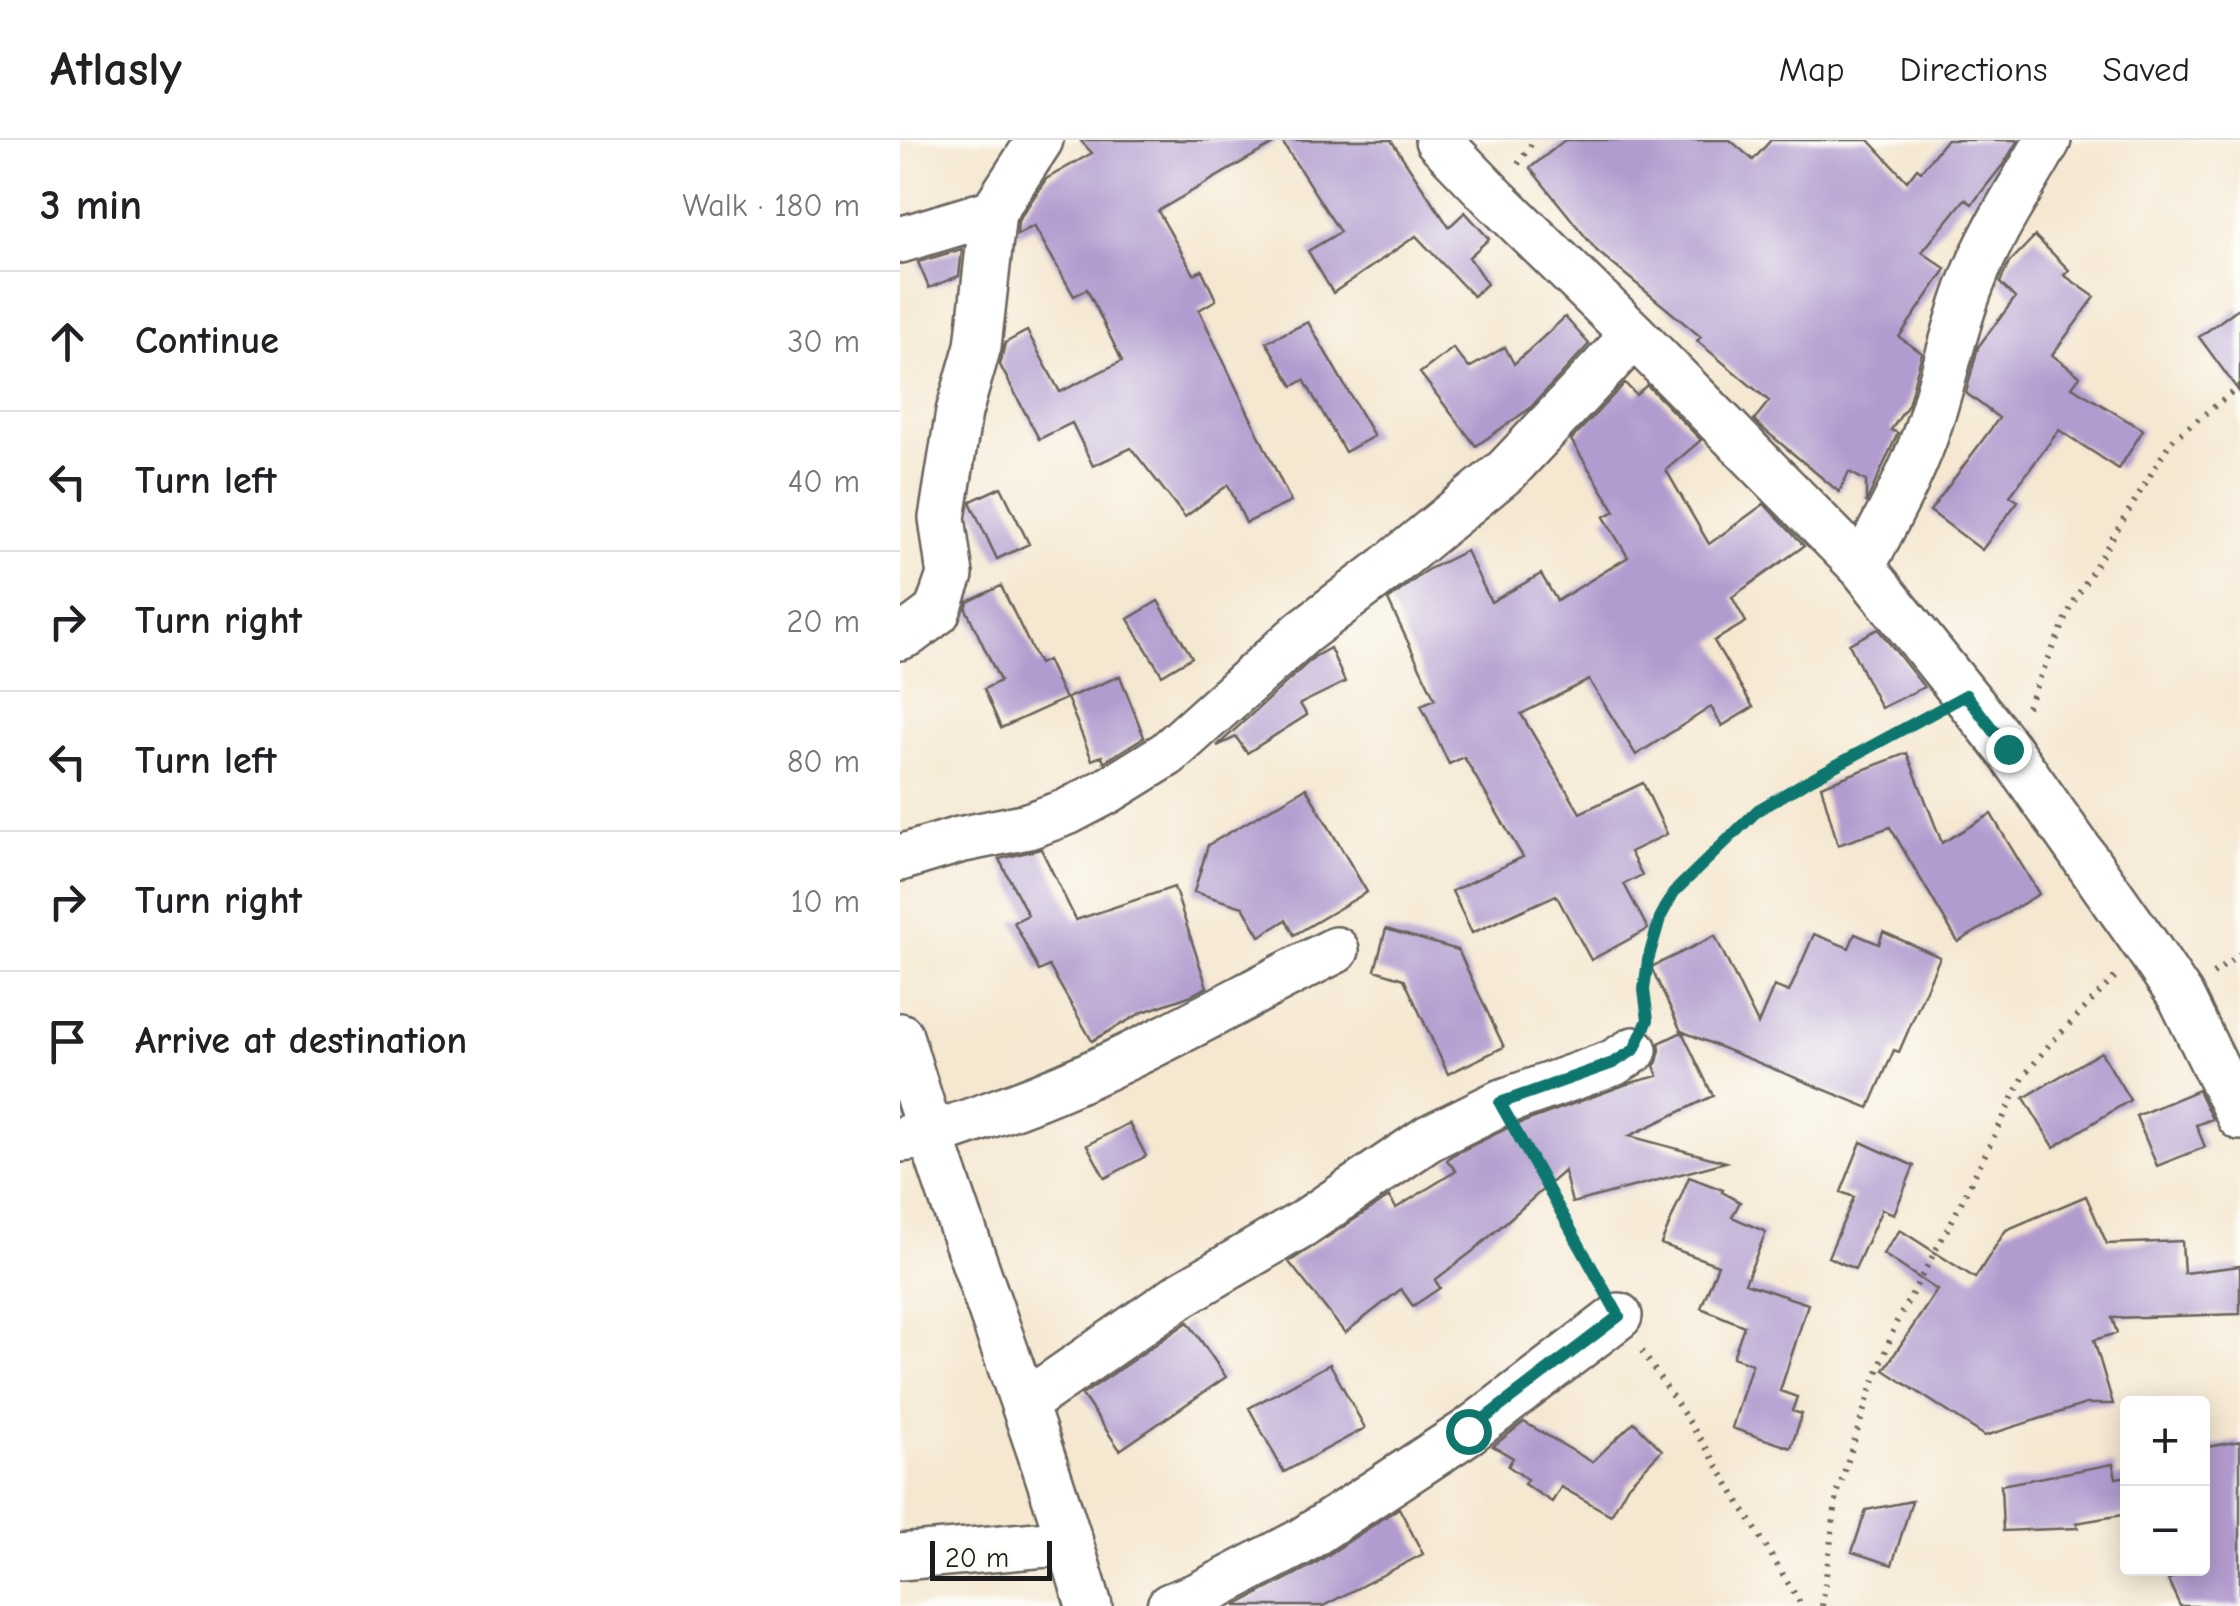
<!DOCTYPE html>
<html lang="en">
<head>
<meta charset="utf-8">
<style>
  :root { --surface:#fff; --page:#f6f6f6; --text:#202124; --muted:#757577; --line:#e0e0e0 }
  body { margin:0; font-family:"Comic Neue",sans-serif; background:var(--page); color:var(--text) }
  .controls { position:absolute; right:30px; bottom:30px; display:grid; overflow:hidden; border-radius:10px; box-shadow:0 5px 25px #0003 }
  .controls button { width:90px; height:90px; display:grid; place-items:center; padding:0; border:0; border-bottom:2px solid var(--line); background:var(--surface); color:var(--text); font:50px sans-serif }
  .scale { position:absolute; left:30px; bottom:25px; width:122px; box-sizing:border-box; padding-left:10px; border:5px solid #1c1c1c; border-top:0; font-size:28px; line-height:35px; white-space:nowrap; color:#1c1c1c; -webkit-text-stroke:8px #fdfcf7; paint-order:stroke }
  .stop { position:absolute; width:30px; height:30px; margin:-22px; border:8px solid #0f766e; border-radius:50%; background:#fff }
  .stop.end { background:#0f766e; border-color:#fff; box-shadow:0 2px 10px #0008 }
  .list { margin:0; padding:0; list-style:none }
  h2 { display:flex; justify-content:space-between; align-items:center; height:130px; margin:0; padding:0 40px; font-size:42px }
  h2 small { font-size:32px; font-weight:400; color:var(--muted) }
  .list li { display:grid; grid-template-columns:65px 1fr auto; gap:30px; align-items:center; box-sizing:border-box; height:140px; padding:0 40px; border-top:2px solid var(--line) }
  .list b { display:block; font-size:38px; white-space:nowrap }
  .list em { font-size:32px; font-style:normal; color:var(--muted) }
  .icon { flex:none; width:55px; height:55px; fill:none; stroke:currentColor; stroke-width:2; stroke-linecap:round; stroke-linejoin:round }
  .map { position:relative; flex:none; width:1340px; height:1466px; overflow:hidden }
  header { display:flex; align-items:center; gap:60px; box-sizing:border-box; height:140px; padding:0 50px; background:var(--surface); border-bottom:2px solid var(--line) }
  header strong { font-size:48px }
  nav { display:flex; gap:55px; margin-inline-start:auto; font-size:35px }
  main { display:flex }
  aside { flex:1; background:var(--surface) }
  .map>svg:first-child { display:block }
  .building { fill:#b29ccf }
  .lines { fill:none; stroke-linecap:round; stroke-linejoin:round }
  .street-casing { stroke:#68635b; stroke-width:50 }
  .path { stroke:#68635b; stroke-width:6; stroke-dasharray:2.5 8; stroke-linecap:butt }
  .street { stroke:#fff; stroke-width:45 }
  .route { stroke:#0f766e; stroke-width:12 }
</style>
</head>
<body>
<header>
<strong>Atlasly</strong>
<nav><a>Map</a><a>Directions</a><a>Saved</a></nav>
</header>
<main>
<aside>
<h2>3 min<small>Walk · 180 m</small></h2>
<ul class="list">
<li><svg class="icon" aria-label="ahead" viewBox="0 0 24 24"><path d="M12 20V5M6 11l6-6 6 6"/></svg><div><b>Continue</b></div><em>30 m</em></li>
<li><svg class="icon" aria-label="left" viewBox="0 0 24 24"><path d="M17 20v-9H6M10 6l-5 5 5 5"/></svg><div><b>Turn left</b></div><em>40 m</em></li>
<li><svg class="icon" aria-label="right" viewBox="0 0 24 24"><path d="M7 20v-9h11M14 6l5 5-5 5"/></svg><div><b>Turn right</b></div><em>20 m</em></li>
<li><svg class="icon" aria-label="left" viewBox="0 0 24 24"><path d="M17 20v-9H6M10 6l-5 5 5 5"/></svg><div><b>Turn left</b></div><em>80 m</em></li>
<li><svg class="icon" aria-label="right" viewBox="0 0 24 24"><path d="M7 20v-9h11M14 6l5 5-5 5"/></svg><div><b>Turn right</b></div><em>10 m</em></li>
<li><svg class="icon" aria-label="arrive" viewBox="0 0 24 24"><path d="M6 21V4h12l-3 4 3 4H6"/></svg><div><b>Arrive at destination</b></div></li>
</ul>
</aside>
<div class="map">
<svg width="1340" height="1466" viewBox="0 0 1340 1466">
  <rect width="100%" height="100%" fill="#fdfcf7"/>
  <filter id="ink" filterUnits="userSpaceOnUse"><feTurbulence type="fractalNoise" baseFrequency=".01" numOctaves="2"/><feDisplacementMap in="SourceGraphic" scale="20" xChannelSelector="R" yChannelSelector="G"/><feConvolveMatrix kernelMatrix="1 2 1 2 8 2 1 2 1" color-interpolation-filters="sRGB"/></filter>
  <filter id="wash" filterUnits="userSpaceOnUse"><feTurbulence type="fractalNoise" baseFrequency=".0048" numOctaves="4" result="noise"/><feDisplacementMap in="SourceGraphic" scale="40" xChannelSelector="R" yChannelSelector="G"/><feGaussianBlur stdDeviation="2.25" result="paint"/><feColorMatrix in="noise" values="0 0 0 0 0 0 0 0 0 0 0 0 0 0 0 0 0 1.4 0 .05"/><feComposite in="paint" operator="in"/></filter>
  <g filter="url(#wash)">
    <rect width="100%" height="100%" fill="#f5e7d0"/>
    <g id="blocks">
      <!-- building -->
      <path class="building" d="M180,0H380L258,71L294,134L302,130L316,160L299,170L391,362L346,383L328,345L285,377L231,308L193,326L172,283L139,299L100,225L105,203L127,191L160,252L222,221L187,149L174,156L134,86L117,95L118,81L146,39L192,13Z
        M381,0H491L549,87L565,72L589,99L569,117L587,144L573,156L516,96L433,153L408,111L440,92Z
        M665,0H830L853,20L871,0H969L1007,41L1017,28L1021,31L1046,0H1118L1105,22L1072,64L1065,59L1022,112L1046,129L999,197L1022,213L1008,265L991,290L998,293L966,363V341L949,332L939,352L861,287L854,280L869,261L797,201L801,197L697,111L630,28Z
        M1135,96L1169,130L1164,135L1195,157L1152,215L1180,236L1172,247L1243,290L1219,329L1159,290L1110,356L1118,361L1082,410L1030,371L1099,278L1066,253L1078,207L1115,158L1100,143L1104,134L1109,123Z
        M62,109L59,136L29,148L18,122Z
        M1340,167V253L1299,197Z
        M665,177L689,204L629,269L576,306L520,233L553,208L569,228L605,207L614,224Z
        M408,182L474,296L445,312L404,240L393,246L366,202Z
        M725,243L736,255L747,245L801,300L766,330L809,404L864,364L904,406L832,457L846,482L814,501L853,567L822,586L811,567L736,615L689,540L621,574L680,673L743,643L767,694L730,712L742,735L724,744L748,789L691,820L656,755L572,793L552,751L623,717L564,617L549,624L521,565L535,559L488,460L527,430L566,411L591,462L641,434L657,461L728,417L704,377L715,371L671,300Z
        M101,347L129,404L97,419L71,364V361Z
        M101,446L139,524L147,520L165,559L101,588L84,549L100,541L66,469L68,462Z
        M258,461L292,517L262,535L228,479Z
        M978,489L1024,547L981,568L949,504Z
        M430,508L445,542L400,564L407,575L347,613L336,597L317,606L414,517Z
        M220,536L244,597L204,622L202,616L192,620L167,558Z
        M1007,613L1042,703L1091,674L1139,754L1058,802L990,687L938,705L921,646Z
        M406,648L467,752L394,795L386,780L360,796L343,767L294,752L308,705Z
        M141,709L176,780L274,747L307,847L289,856L243,872L192,901L149,826L139,831L114,782L128,775L99,719Z
        M486,789L558,810L604,907L548,934L504,839L475,830Z
        M983,792L1040,817L999,912L994,910L969,968L781,891L751,827L815,796L858,884L874,846L889,852L914,794L949,808L955,794L979,804Z
        M782,892L813,956L729,996L826,1022L672,1063L664,1031L573,1111L535,1140L540,1148L513,1166L501,1149L445,1193L389,1122L489,1057L496,1068L556,1031L547,1020L551,1016L610,987L730,943L758,936L754,926L757,922L760,910L759,903Z
        M1201,912L1230,960L1154,1007L1124,958Z
        M1298,950L1312,979L1296,985L1305,1007L1257,1026L1236,976Z
        M229,983L246,1016L205,1038L187,1005Z
        M961,1002L1014,1026L994,1074L982,1069L955,1129L928,1117L954,1057L941,1052Z
        M789,1037L823,1050L822,1052L840,1062L832,1077L866,1092L845,1143L908,1164L880,1251L897,1257L892,1271L902,1274L891,1308L832,1288L852,1224L833,1217L844,1186L801,1168L818,1125L761,1104Z
        M1186,1056L1207,1104L1282,1101L1284,1133L1340,1126V1174L1212,1178L1217,1193L1194,1200L1213,1264H1186L1085,1296L984,1230L1037,1150L983,1114L1000,1090L1075,1138L1106,1090Z
        M288,1182L326,1237L220,1310L182,1255Z
        M430,1224L465,1288L384,1332L349,1268Z
        M624,1282L692,1322L734,1282L762,1310L728,1345L711,1375L661,1347L652,1362L624,1344L627,1339L608,1326L613,1318L593,1306Z
        M1340,1301V1466H1280L1268,1440L1292,1428H1302V1308Z
        M1213,1324L1216,1338L1228,1336V1374L1176,1383L1178,1388L1103,1391L1101,1345Z
        M1012,1361L992,1425L952,1412L966,1370Z
        M499,1368L523,1414L423,1466H335L413,1425Z"/>
    </g>
  </g>
  <g filter="url(#ink)">
    <use href="#blocks" fill-opacity="0" stroke="#68635b" stroke-width="2.5"/>
    <g class="lines">
      <defs>
        <path id="street" d="M538,0L595,59L734,195L962,427L1108,609L1246,805L1281,857L1340,977
          M0,100L93,72
          M962,427C986,380 1014,332 1030,281C1045,235 1054,187 1072,142C1091,91 1122,47 1148,0
          M0,497L9,493L37,472L50,435L42,378L59,272L78,206L93,72L140,0
          M0,718L59,700L128,686L167,672L209,650L267,614L403,492L486,429L607,330L734,195
          M0,896C57,1088 133,1274 189,1466
          M2,999C36,995 66,983 97,972C215,931 325,865 436,810
          M125,1263L282,1154L404,1083L529,998L600,963L713,923L734,910
          M0,1417L170,1402
          M270,1466L299,1455L399,1403L569,1291L719,1176"/>
      </defs>
      <!-- street casing -->
      <use href="#street" class="street-casing"/>
      <!-- path -->
      <path class="path" d="M618,24L634,0
        M1127,567L1173,463L1271,301L1340,246
        M1313,834L1340,814
        M747,871L745,850L748,820L760,777L773,752L859,670L909,639L1028,575
        M620,999L699,1141
        M742,1211L809,1312L902,1466
        M922,1466L937,1355L966,1264L996,1183L1054,1077L1124,936L1150,904L1217,835"/>
      <!-- street -->
      <use href="#street" class="street"/>
    </g>
  </g>
  <g class="lines" filter="url(#ink)">
    <!-- route -->
    <path class="route" d="M568,1291L719,1176L600,963L713,923L734,910L748,880L744,850L748,820L760,778L774,752L858,670L909,640L1066,555L1108,609"/>
  </g>
</svg>
<div class="controls">
<button>+</button>
<button>−</button>
</div>
<div class="scale">20 m</div>
<div class="stop" style="left:568px;top:1291px"></div>
<div class="stop end" style="left:1108px;top:609px"></div>
</div>
</main>
</body>
</html>
